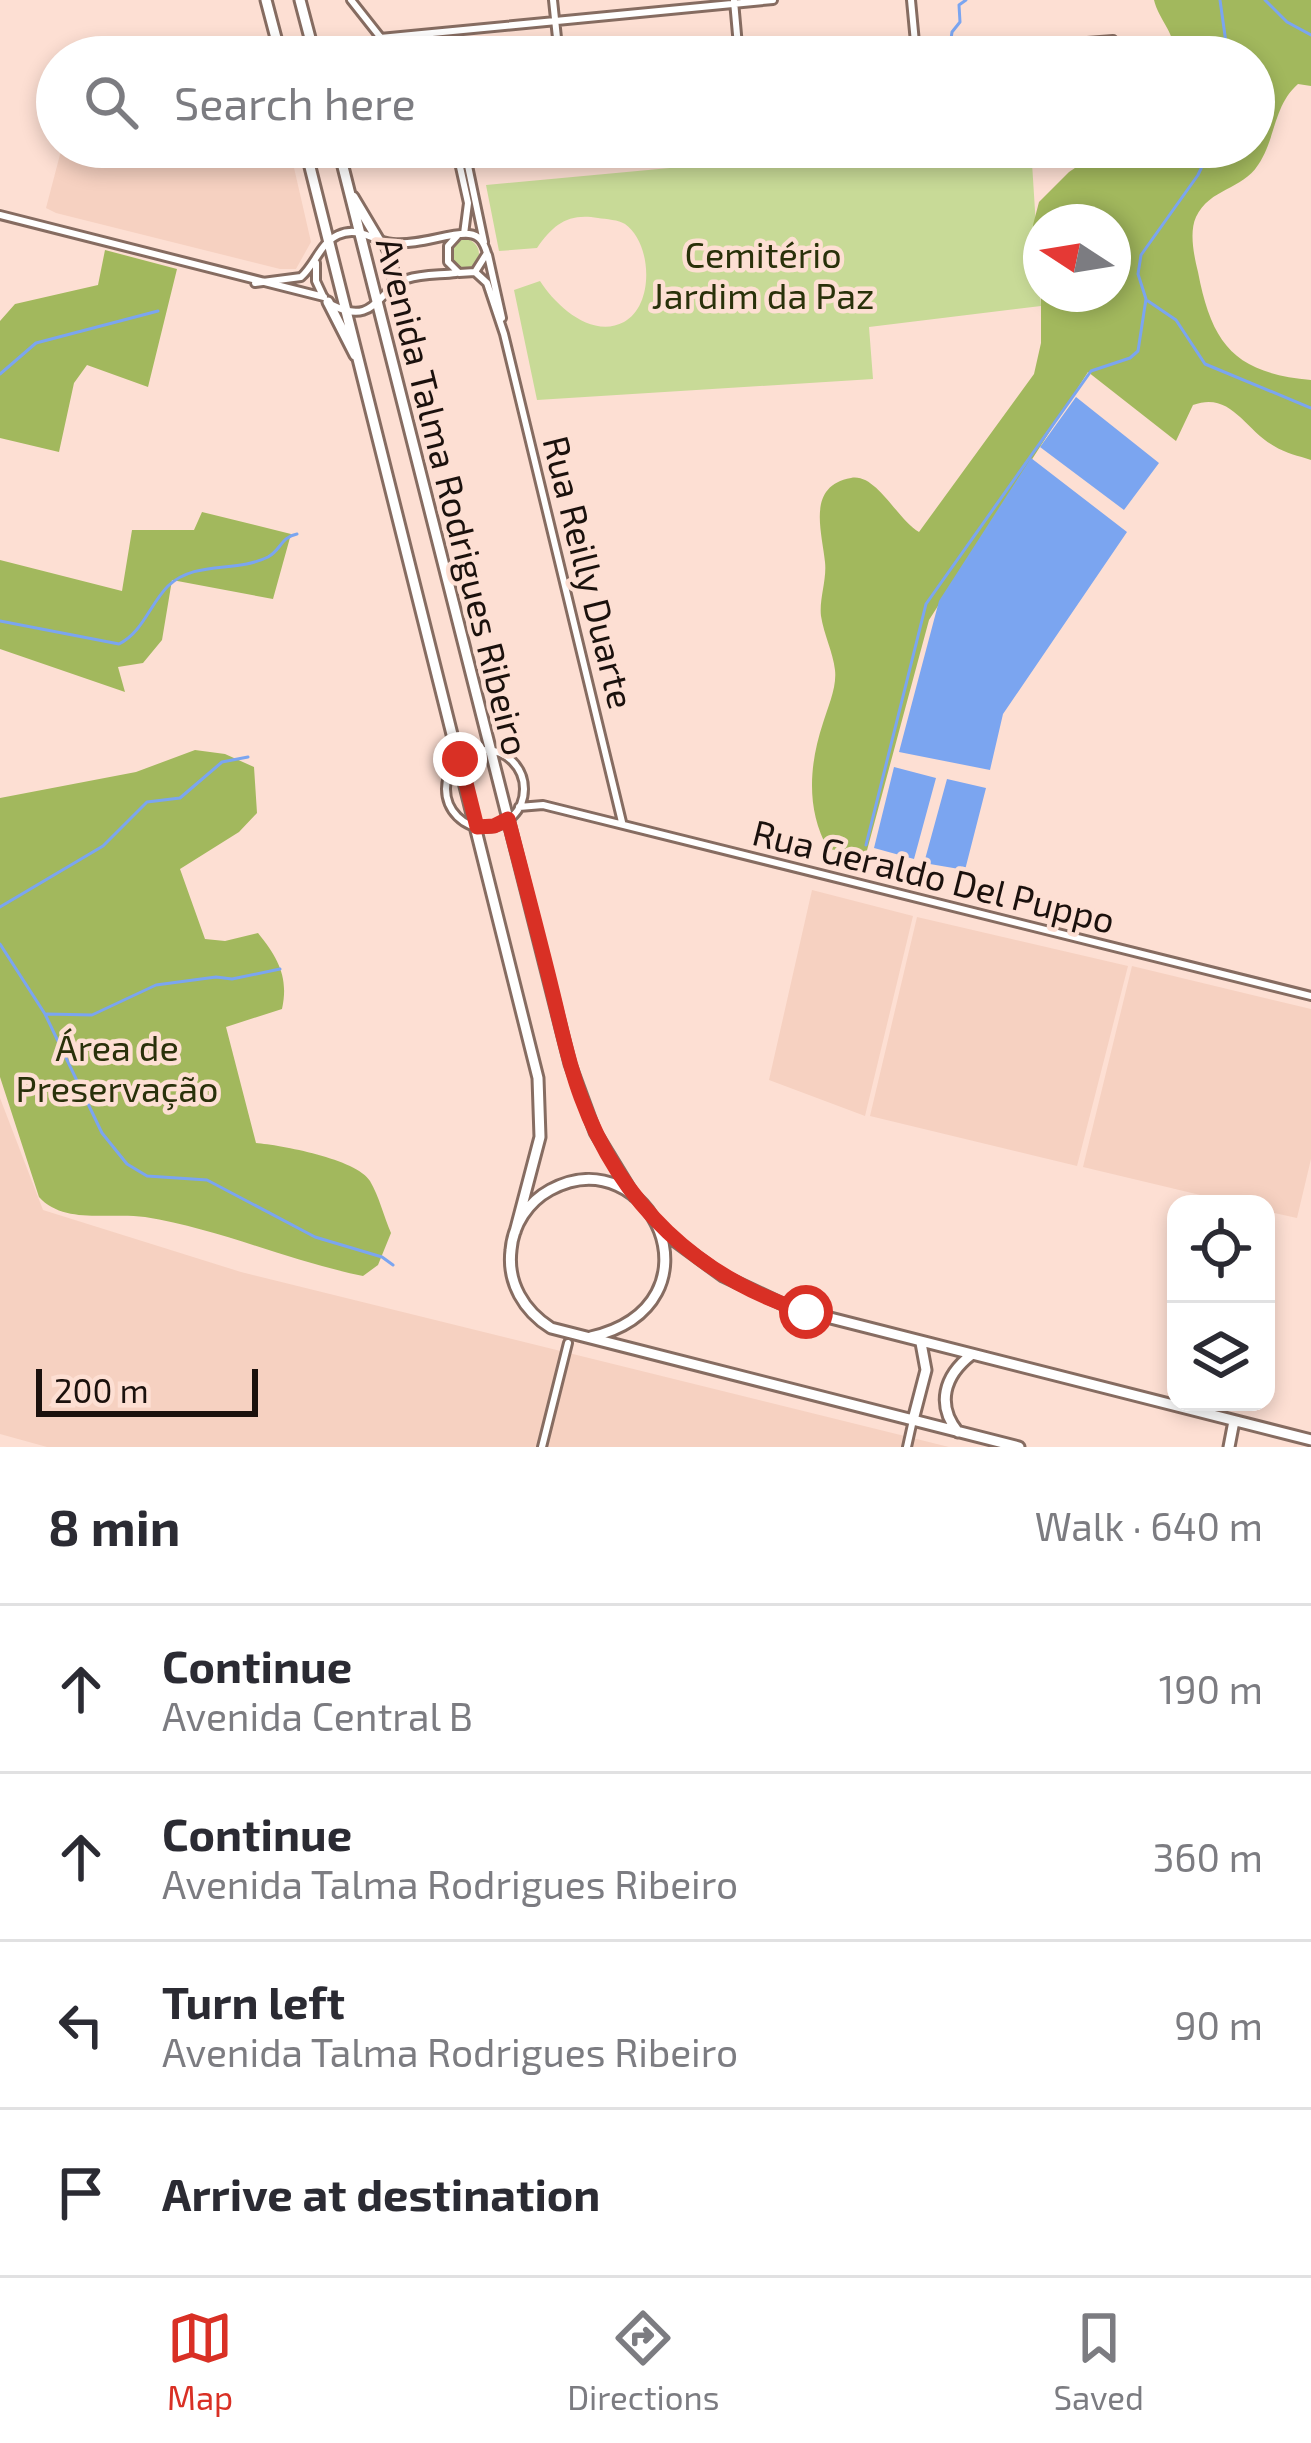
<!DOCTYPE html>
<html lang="en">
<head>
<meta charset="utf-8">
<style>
  :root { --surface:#fff; --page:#f7f7f7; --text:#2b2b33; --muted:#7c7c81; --line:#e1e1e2; --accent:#d93025 }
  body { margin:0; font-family:"Exo 2",sans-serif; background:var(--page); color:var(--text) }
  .controls { position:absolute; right:36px; bottom:36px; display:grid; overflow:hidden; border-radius:24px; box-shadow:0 6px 18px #0003 }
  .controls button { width:108px; height:108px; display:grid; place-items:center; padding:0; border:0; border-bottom:3px solid var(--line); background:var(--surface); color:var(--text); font:60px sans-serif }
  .compass { position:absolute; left:1023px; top:204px; width:108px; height:108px; border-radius:50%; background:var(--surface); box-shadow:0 6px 18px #0003; rotate:282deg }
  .scale { position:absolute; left:36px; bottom:30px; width:222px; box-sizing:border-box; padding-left:12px; border:6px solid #1b110d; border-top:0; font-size:33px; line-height:42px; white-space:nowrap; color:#1b110d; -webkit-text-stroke:9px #fddfd3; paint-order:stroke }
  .stop { position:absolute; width:36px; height:36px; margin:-27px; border:9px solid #d93025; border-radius:50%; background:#fff }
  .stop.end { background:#d93025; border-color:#fff; box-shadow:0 3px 12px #0008 }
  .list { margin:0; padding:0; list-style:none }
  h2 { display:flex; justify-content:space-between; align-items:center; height:156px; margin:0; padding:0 48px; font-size:51px }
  h2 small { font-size:39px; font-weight:400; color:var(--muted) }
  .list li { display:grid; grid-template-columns:78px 1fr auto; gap:36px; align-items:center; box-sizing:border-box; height:168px; padding:0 48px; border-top:3px solid var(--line) }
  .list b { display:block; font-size:45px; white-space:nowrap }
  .list p { margin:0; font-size:39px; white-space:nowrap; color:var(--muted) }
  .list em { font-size:39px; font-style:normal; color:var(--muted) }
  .icon { flex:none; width:66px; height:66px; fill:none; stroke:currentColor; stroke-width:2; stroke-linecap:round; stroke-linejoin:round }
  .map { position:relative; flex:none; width:1311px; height:1447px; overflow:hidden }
  .search { position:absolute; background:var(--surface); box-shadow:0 6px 18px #0003; left:36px; right:36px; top:36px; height:132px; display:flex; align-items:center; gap:30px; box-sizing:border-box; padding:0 42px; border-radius:66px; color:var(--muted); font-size:45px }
  .sheet { height:828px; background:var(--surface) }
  nav { display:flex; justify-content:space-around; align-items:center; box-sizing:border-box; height:168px; border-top:3px solid var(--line); background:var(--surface); font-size:33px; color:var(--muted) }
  nav a { display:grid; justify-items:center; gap:6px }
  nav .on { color:var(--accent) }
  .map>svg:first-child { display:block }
  .built { fill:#f6d1c1 }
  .green { fill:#c8da97 }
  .forest { fill:#a2b85d }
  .water { fill:#7ba5f0 }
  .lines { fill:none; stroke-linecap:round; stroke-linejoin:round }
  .stream { stroke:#7ba5f0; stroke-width:3 }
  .street-casing { stroke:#866c61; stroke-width:12 }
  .secondary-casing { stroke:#866c61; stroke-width:15 }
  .street { stroke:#fff; stroke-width:6 }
  .secondary { stroke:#fff; stroke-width:9 }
  .route { stroke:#d93025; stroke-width:15 }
  .labels { text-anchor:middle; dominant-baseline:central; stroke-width:9; stroke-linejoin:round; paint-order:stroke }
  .park-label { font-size:36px; fill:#29310a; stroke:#fddfd3 }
  .street-label { font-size:36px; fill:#1b110d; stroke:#fddfd3 }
</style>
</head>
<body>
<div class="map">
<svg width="1311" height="1447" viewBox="0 0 1311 1447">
  <rect width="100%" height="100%" fill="#fddfd3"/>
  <!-- built -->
  <path class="built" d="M62,147H245L292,159L311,242L296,269H280L56,213L46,208Z
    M812,890L913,916L865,1116L769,1080Z
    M917,917L1128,966L1077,1166L870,1116Z
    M1132,966L1311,1009V1159L1297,1218L1266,1211V1204H1238L1083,1167Z
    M0,1098L43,1210L241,1272L949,1447H47L0,1434Z"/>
  <!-- green -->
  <path class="green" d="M896,147H1031L1041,306L869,327L873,379L537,400L514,290L540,281C556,306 592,339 624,322C655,305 652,243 625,224C619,220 606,219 598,218C568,213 554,224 537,248L499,251L486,185Z
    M449 254a15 15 0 1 1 30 0a15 15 0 1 1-30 0Z"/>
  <!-- forest -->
  <path class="forest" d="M1154,0H1311V86L1298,84C1273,106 1276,139 1258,165C1242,190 1210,188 1196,217C1189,232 1194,256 1198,272C1212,345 1235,373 1311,380V460C1299,456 1285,453 1274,446C1244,429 1231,391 1193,405L1176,441L1088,372L929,620L866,854L828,849C806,810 809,765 823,723C828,707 837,687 835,670C833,652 824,635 821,616C819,599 827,580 825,562C822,531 806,486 851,478C876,473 896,518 919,532L1034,374L1041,343V294H1113V222H1041V292L1033,225L1039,202L1069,172L1106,147H1254V57H1174C1177,34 1159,21 1154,0Z
    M105,250L177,269L148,387L87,365L74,383L59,452L0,438V321L15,304L98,285Z
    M202,512L291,534L273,599L172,580L162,640L143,663L118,667L125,692L0,649V560L122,591L132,530H194Z
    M195,750L225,754L254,767L257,813L239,832L180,869L205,939L225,941L258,933C278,958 289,977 282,1009L226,1027L256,1143C280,1145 357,1159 370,1181C379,1196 384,1217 391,1233L378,1265L363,1276C289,1261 220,1229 145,1217C111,1212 64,1225 39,1197L0,1077V798L136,772Z"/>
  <!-- water -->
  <path class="water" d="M1076,397L1159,463L1124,510L1040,447Z
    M1031,458L1127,532L1003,714L990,770L899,752L939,601Z
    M894,767L936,778L914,859L874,848Z
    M947,779L986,788L965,870L924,863Z"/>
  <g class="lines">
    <!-- stream -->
    <path class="stream" d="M1220,0L1228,57
      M1265,0L1287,22L1311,35
      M950,46L952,32L960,22L959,5L966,0
      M1148,301L1176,320L1205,364L1311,408
      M0,374L36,343L158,311
      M0,621L119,644C143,632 150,604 168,586C195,560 236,573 268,557C281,550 281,537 297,534
      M866,845L926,604L1091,371L1130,358L1138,351L1146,299L1138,274L1141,255L1198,175L1211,147
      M0,907L103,846L147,802L180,798L222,762L248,757
      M0,944L45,1014L102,1133L127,1164L147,1176L207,1180L315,1237L382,1257L393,1265
      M47,1014L92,1015L156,985L216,977L232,979L280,969"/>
    <defs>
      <path id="street" d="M351,0L396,57
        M553,0L559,57
        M911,0L916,53
        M734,1L739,57
        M380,38L773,0
        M896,57L1113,40
        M459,147L467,161L484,242
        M456,149L468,203L464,234
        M459,162L642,147
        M0,215L324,297
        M384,245L394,267L391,288
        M488,255L502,318
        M316,263V281L323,296
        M475,272L487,283L504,334L622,822
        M255,283L301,277C315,265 320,243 338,235C360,225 373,242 393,243C419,246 450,232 469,234C480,235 484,243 487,253L475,272L459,273L448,262V246L458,235
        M332,305C376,327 376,290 407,279C422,274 440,275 456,273
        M446 789a39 39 0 1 1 78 0a39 39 0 1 1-78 0Z
        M519,807L543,805L1311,996
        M542,1447L568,1343
        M907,1447L913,1420"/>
      <path id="secondary" d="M266,0L281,57
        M300,0L315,57
        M305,147L538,1078L540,1137L515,1232
        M338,147L570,1064L595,1132L634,1196
        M353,197L378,239
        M328,302L355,355
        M660,1230L723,1276L791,1308L1311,1440
        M591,1337C729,1304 649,1136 550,1190C528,1202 513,1225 511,1250C507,1283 524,1311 551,1328L1019,1447
        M913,1420L926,1370L921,1343
        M958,1432C936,1405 944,1376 971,1355
        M1229,1447L1234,1421"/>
    </defs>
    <!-- street casing -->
    <use href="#street" class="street-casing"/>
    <!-- secondary casing -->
    <use href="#secondary" class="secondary-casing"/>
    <!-- street -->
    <use href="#street" class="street"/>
    <!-- secondary -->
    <use href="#secondary" class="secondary"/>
  </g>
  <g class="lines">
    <!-- route -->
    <path class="route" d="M460,759L477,827L494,826L508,819C523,876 538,933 552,990C561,1026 568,1063 581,1097C620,1204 698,1278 806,1312"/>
  </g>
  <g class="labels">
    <!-- park labels -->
    <g class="park-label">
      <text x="763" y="253">Cemitério<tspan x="763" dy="41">Jardim da Paz</tspan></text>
      <text x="117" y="1046">Área de<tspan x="117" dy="41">Preservação</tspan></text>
    </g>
    <!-- street labels -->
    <g class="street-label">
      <text transform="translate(454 496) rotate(76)">Avenida Talma Rodrigues Ribeiro</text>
      <text transform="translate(590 572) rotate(76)">Rua Reilly Duarte</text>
      <text transform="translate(934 875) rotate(14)">Rua Geraldo Del Puppo</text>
    </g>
  </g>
</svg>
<div class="controls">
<button><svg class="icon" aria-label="locate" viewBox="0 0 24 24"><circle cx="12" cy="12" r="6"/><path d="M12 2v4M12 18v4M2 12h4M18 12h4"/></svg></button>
<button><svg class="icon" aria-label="layers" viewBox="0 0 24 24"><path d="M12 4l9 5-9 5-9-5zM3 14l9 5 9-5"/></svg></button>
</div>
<svg class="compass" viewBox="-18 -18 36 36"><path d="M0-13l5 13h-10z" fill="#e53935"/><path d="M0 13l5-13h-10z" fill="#7c7c81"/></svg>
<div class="scale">200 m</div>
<div class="stop" style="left:806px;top:1312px"></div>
<div class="stop end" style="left:460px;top:759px"></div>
<div class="search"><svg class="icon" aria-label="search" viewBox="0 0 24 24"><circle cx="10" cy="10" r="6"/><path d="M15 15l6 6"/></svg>Search here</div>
</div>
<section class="sheet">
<h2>8 min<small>Walk · 640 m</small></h2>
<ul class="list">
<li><svg class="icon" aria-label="ahead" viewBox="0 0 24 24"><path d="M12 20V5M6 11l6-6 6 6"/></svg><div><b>Continue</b><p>Avenida Central B</p></div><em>190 m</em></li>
<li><svg class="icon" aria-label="ahead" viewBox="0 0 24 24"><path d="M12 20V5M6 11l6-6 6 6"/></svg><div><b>Continue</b><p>Avenida Talma Rodrigues Ribeiro</p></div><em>360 m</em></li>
<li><svg class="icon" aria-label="left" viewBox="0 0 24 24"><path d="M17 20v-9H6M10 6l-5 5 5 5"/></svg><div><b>Turn left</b><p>Avenida Talma Rodrigues Ribeiro</p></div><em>90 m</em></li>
<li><svg class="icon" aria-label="arrive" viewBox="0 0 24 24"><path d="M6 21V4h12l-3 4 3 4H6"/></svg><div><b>Arrive at destination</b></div></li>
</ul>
</section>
<nav>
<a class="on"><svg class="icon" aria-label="map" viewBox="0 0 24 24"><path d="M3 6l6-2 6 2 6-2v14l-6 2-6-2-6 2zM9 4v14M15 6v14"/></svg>Map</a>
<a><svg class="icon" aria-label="directions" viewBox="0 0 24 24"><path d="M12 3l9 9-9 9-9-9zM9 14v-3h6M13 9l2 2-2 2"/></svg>Directions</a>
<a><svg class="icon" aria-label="saved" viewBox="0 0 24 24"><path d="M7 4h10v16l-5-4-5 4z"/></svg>Saved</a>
</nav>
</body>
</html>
